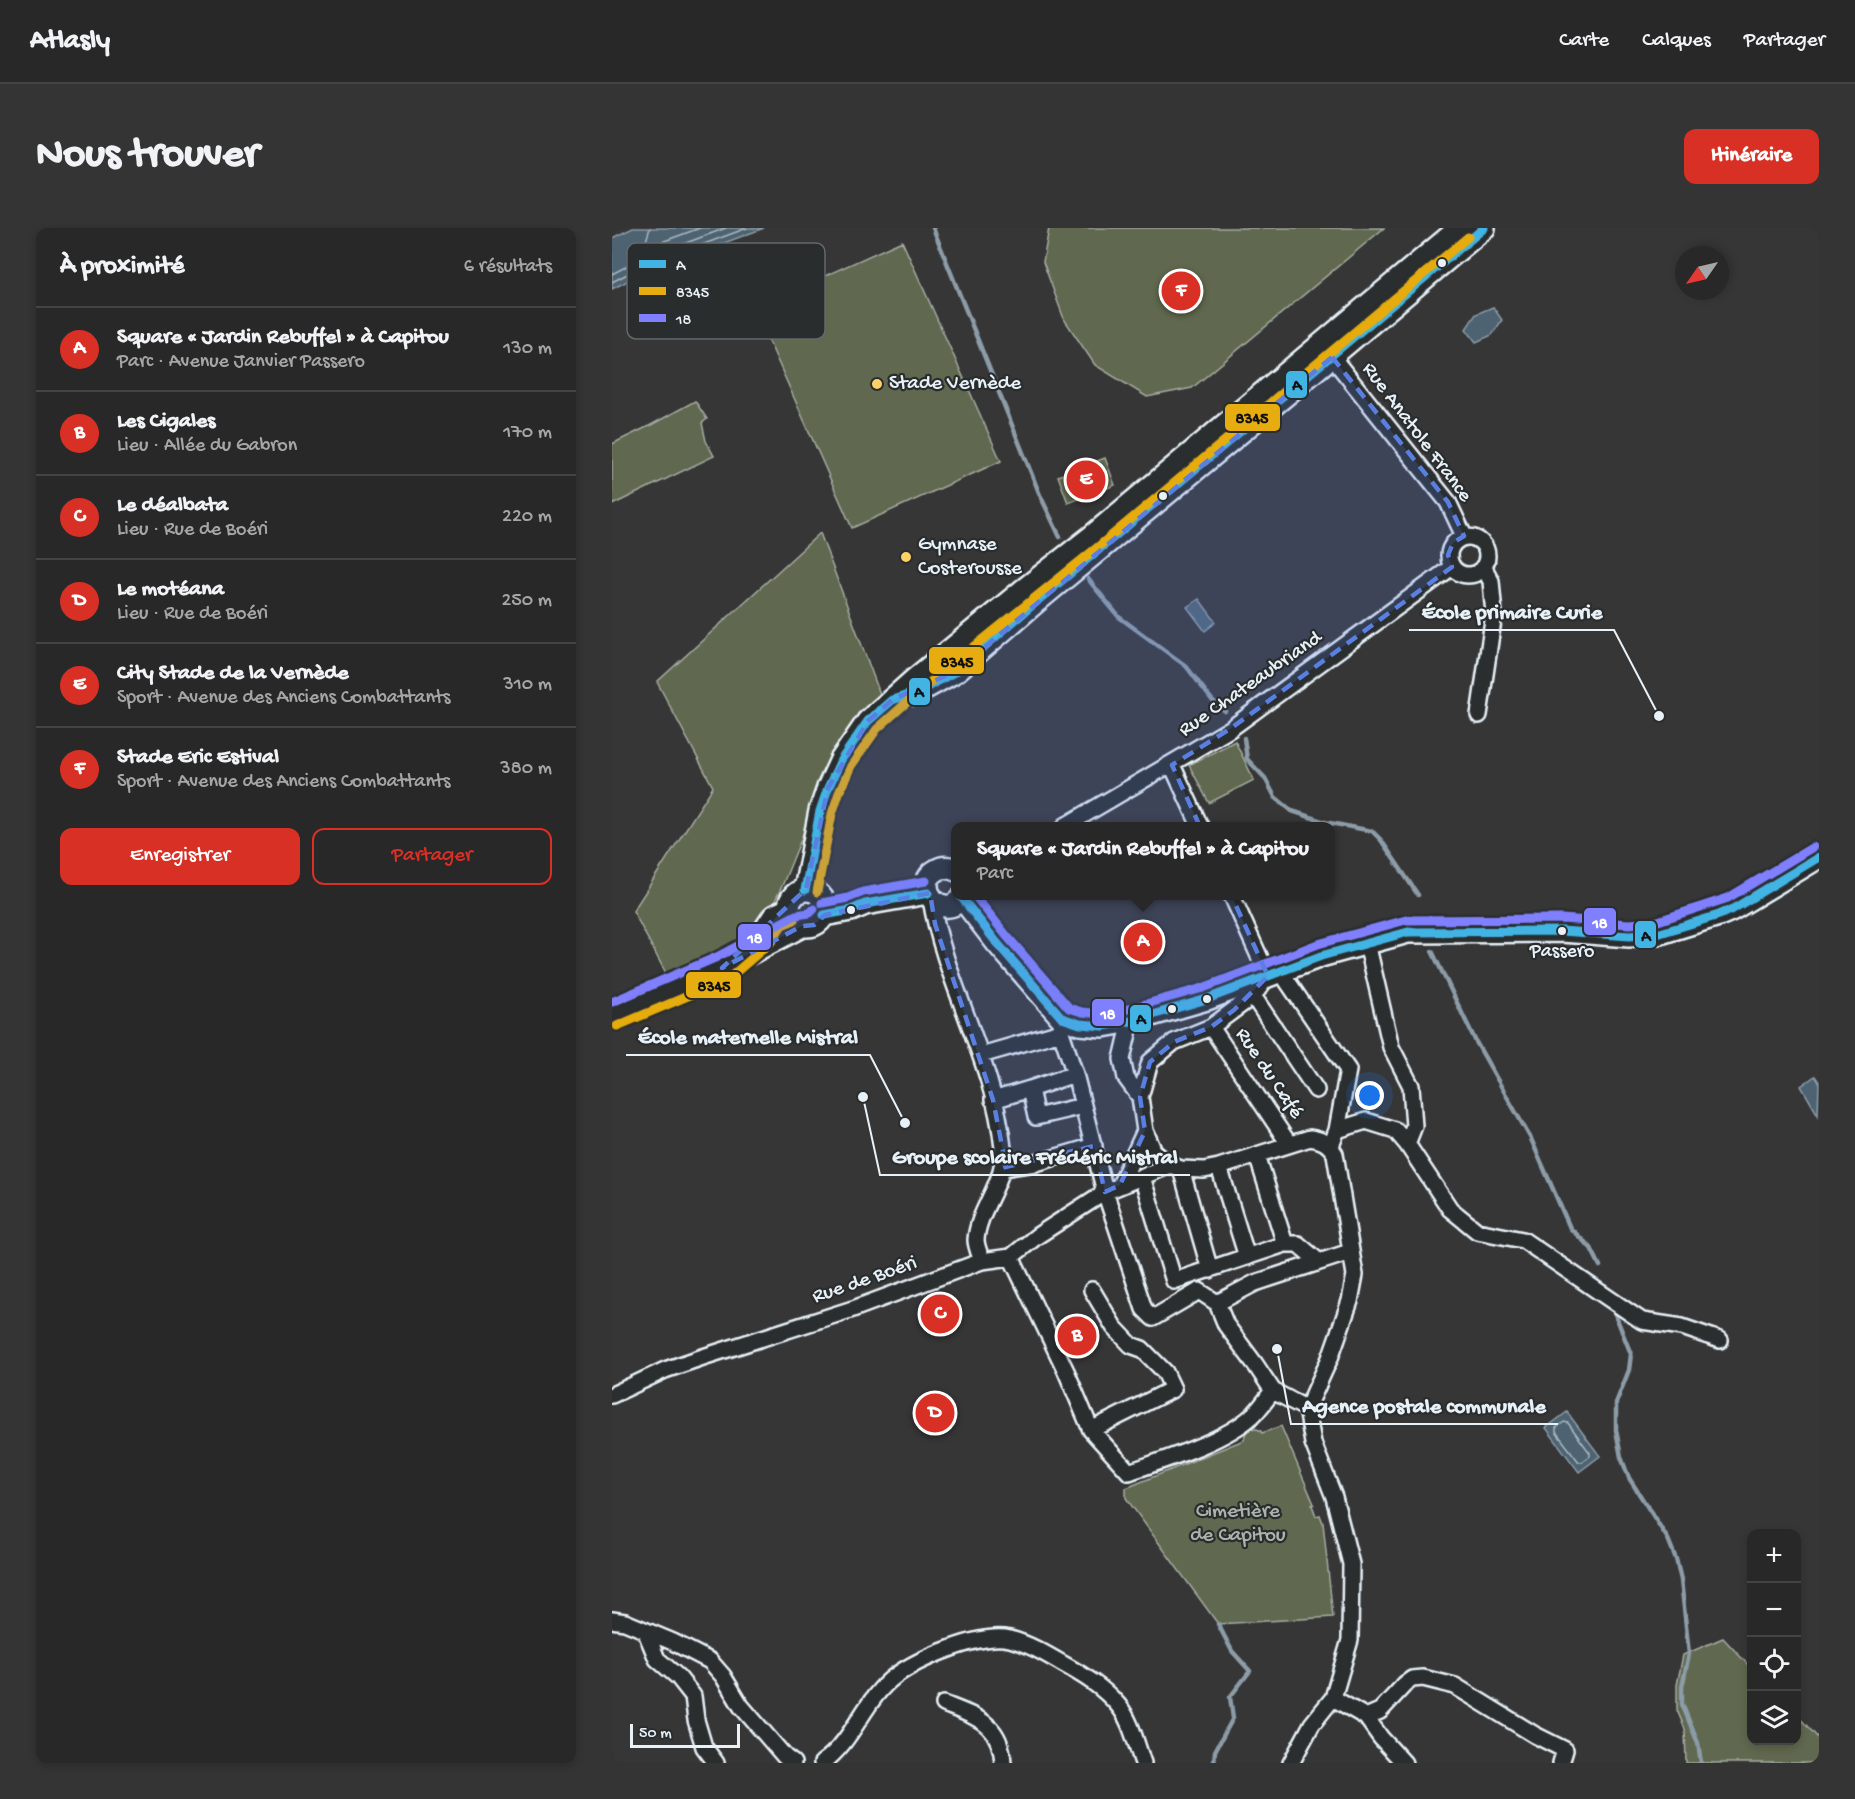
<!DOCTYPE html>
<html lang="fr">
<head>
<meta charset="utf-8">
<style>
  :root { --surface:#292828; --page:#353434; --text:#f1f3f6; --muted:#a5a6a8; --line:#454445; --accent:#d93025 }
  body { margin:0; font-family:"Gochi Hand",sans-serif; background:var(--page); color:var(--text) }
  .controls { position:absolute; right:18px; bottom:18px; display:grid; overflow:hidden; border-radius:12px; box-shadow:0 3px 9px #0003 }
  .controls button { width:54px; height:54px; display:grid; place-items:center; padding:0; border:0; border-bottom:2px solid var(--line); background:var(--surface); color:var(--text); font:30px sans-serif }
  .compass { position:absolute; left:1063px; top:18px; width:54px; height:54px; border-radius:50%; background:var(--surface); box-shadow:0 3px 9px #0003; rotate:236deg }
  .scale { position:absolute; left:18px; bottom:15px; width:110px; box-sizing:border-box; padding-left:6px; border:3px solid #e8f1f8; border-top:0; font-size:16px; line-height:21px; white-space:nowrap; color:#e8f1f8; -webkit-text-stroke:4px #2a2d2e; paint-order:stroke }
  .you { position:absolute; left:758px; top:868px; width:21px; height:21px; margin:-15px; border:4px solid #fff; border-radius:50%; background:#1a73e8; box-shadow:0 0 0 9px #1a73e833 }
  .badge { display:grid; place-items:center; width:39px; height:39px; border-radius:50%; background:var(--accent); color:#fff; font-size:20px; font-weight:700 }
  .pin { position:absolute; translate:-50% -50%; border:3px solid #fff; box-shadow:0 2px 6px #0006 }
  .popup { position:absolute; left:339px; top:594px; width:384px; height:78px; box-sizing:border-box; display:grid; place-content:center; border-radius:12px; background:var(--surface); filter:drop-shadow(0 2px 4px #0005); font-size:20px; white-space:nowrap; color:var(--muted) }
  .popup b { font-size:22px; color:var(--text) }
  .popup::after { content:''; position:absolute; left:50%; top:100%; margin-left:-12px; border:12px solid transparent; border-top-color:var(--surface) }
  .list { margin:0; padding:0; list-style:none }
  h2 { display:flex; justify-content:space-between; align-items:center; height:78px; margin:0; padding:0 24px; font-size:26px }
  h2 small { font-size:20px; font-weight:400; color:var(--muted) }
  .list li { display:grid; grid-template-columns:39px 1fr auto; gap:18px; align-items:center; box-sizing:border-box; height:84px; padding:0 24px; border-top:2px solid var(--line) }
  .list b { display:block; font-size:22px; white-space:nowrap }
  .list p { margin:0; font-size:20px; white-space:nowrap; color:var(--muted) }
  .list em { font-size:20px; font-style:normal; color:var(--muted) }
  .actions { display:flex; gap:12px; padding:18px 24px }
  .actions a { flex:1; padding:14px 0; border:2px solid var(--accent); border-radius:12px; text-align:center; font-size:21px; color:var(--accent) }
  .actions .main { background:var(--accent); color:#fff }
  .icon { flex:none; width:33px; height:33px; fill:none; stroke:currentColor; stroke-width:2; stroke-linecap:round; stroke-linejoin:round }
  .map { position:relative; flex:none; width:1207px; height:1535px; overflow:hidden; border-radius:12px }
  header { display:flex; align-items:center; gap:36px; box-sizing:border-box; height:84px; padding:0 30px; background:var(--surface); border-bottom:2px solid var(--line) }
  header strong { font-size:28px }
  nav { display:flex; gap:33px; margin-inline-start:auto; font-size:21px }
  .intro { display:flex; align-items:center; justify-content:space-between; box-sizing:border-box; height:144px; padding:0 36px }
  h1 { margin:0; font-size:42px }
  .button { padding:15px 27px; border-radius:12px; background:var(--accent); color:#fff; font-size:21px; font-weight:700 }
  main { display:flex; gap:36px; padding:0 36px }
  aside { flex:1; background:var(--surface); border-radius:12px; box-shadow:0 3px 9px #0003 }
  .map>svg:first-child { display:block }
  .green { fill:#61694f; stroke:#a4ada4; stroke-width:1.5 }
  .water { fill:#4e6372; stroke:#8c9ca8; stroke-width:1.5 }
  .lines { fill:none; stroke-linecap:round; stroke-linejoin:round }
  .shore { stroke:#aab8c2; stroke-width:1.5 }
  .stream { stroke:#8c9ca8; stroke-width:4.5 }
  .street-casing { stroke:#e8f1f8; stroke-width:20 }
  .secondary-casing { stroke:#e8f1f8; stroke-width:26 }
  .street { stroke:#2a2d2e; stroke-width:15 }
  .secondary { stroke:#2a2d2e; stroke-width:21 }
  .bus-1-casing { stroke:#2a2d2e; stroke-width:14 }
  .bus-2-casing { stroke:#2a2d2e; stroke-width:14 }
  .bus-3-casing { stroke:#2a2d2e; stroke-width:14 }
  .bus-1 { stroke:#42b4e4; stroke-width:9 }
  .bus-2 { stroke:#e6ac10; stroke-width:9 }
  .bus-3 { stroke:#8080ff; stroke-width:9 }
  .marked { fill:#5a7fe2; fill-opacity:0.2; stroke:#5a7fe2; stroke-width:4.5; stroke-dasharray:12 8; stroke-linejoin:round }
  .bus-dot { fill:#e8f1f8; stroke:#2a2d2e; stroke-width:2 }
  .poi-dot { fill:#ffd166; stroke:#2a2d2e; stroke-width:2 }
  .labels { text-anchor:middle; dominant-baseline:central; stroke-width:4.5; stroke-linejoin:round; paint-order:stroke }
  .bus-label { font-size:20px; fill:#e8f1f8; stroke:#2a2d2e }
  .poi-label { font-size:21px; fill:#e8f1f8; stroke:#2a2d2e; text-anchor:start }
  .street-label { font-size:21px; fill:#e8f1f8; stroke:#2a2d2e }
  .park-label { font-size:21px; fill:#abb4ac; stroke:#2a2d2e }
  .key { fill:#2a2d2e; stroke:#63686b; stroke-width:1.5 }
  .key-label { font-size:16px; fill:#e8f1f8 }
  .leader { fill:none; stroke:#e8f1f8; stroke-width:2 }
  .callout-dot { fill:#e8f1f8; stroke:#2a2d2e; stroke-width:2 }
  .callout-label { font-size:22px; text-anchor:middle; font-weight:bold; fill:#e8f1f8; stroke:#2a2d2e; stroke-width:4.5; stroke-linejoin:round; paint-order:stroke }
  .line-badge { stroke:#2a2d2e; stroke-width:2 }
  .badge-label { font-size:16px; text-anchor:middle; font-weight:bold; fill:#fff }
  .pale-badge-label { font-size:16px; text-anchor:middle; font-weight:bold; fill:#111 }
</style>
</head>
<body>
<header>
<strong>Atlasly</strong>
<nav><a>Carte</a><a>Calques</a><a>Partager</a></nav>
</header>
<div class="intro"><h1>Nous trouver</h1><a class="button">Itinéraire</a></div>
<main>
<aside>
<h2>À proximité<small>6 résultats</small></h2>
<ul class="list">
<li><span class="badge">A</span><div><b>Square « Jardin Rebuffel » à Capitou</b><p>Parc · Avenue Janvier Passero</p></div><em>130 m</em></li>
<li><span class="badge">B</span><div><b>Les Cigales</b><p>Lieu · Allée du Gabron</p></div><em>170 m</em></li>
<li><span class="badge">C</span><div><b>Le déalbata</b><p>Lieu · Rue de Boéri</p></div><em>220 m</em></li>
<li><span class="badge">D</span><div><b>Le motéana</b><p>Lieu · Rue de Boéri</p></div><em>250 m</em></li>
<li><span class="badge">E</span><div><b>City Stade de la Vernède</b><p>Sport · Avenue des Anciens Combattants</p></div><em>310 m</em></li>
<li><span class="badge">F</span><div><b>Stade Eric Estival</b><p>Sport · Avenue des Anciens Combattants</p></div><em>380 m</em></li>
</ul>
<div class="actions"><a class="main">Enregistrer</a><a>Partager</a></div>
</aside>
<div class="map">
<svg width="1207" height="1535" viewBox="0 0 1207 1535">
  <rect width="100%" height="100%" fill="#373636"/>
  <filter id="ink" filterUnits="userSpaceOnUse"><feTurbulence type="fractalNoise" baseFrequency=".0167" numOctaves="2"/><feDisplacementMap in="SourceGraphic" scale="12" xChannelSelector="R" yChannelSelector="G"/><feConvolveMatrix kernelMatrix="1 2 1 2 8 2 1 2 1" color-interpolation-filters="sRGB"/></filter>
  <g filter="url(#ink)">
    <!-- green -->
    <path class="green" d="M437,0H772L580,160L535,169L483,137L452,91L431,34Z
      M290,13L389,233L240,300L142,80Z
      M83,173L95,191L90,195L94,213L102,228L0,277V216L39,197Z
      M493,230L503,257L456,275L446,248Z
      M208,305L268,466L248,489L206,561L190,609L170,658L155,689L126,716L92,736L57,751L21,683L101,559L45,454Z
      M623,513L642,552L597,575L577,537Z
      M669,1198L702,1276L700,1277L704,1288L708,1287L711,1295L721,1389L606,1396L514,1270V1260L632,1212L635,1199L648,1202L650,1205Z
      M1111,1410L1139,1440L1140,1512H1184L1185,1487L1207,1511V1535H1074L1073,1501L1065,1482V1457L1071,1427Z"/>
    <!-- water -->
    <path class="water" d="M21,0H152L27,47L0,61V10Z
      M881,79L890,92L880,107L864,114L854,101L864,86Z
      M587,371L604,394L593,403L575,379Z
      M1203,848L1207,854L1206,887L1189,858Z
      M955,1184L988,1228L967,1244L934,1200Z"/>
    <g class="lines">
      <!-- shore -->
      <path class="shore" d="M38,0L33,16L36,19L88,0
        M0,46L23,34L114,0
        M0,54L25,41L135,0
        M952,1194L956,1195L978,1225V1228L970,1234H967L944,1204V1200Z"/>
      <!-- stream -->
      <path class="stream" d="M321,0L428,267L448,309
        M476,351L507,389L574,438L600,472L613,483
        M632,510L635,531L653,550L663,569L680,583L713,594L760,603L769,612L806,667
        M820,723L864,814L919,911L958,1000L979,1020L988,1038
        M1003,1086L1019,1126L1017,1142L1004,1175V1202L1009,1229L1017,1250L1056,1311L1064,1331L1069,1352L1077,1426L1070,1459V1476L1086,1515L1089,1535
        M602,1535L603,1523L621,1490L618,1469L638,1443L620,1423L606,1396"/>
      <defs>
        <path id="street" d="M720,129L836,274L852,308
          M837 328a19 19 0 1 1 38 0a19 19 0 1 1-38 0Z
          M867,487L882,386L879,353L872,340
          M560,537L588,598
          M453,598L618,501L840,339
          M620,668L656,748L641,768L622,782L599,799L562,814L538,834L528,869L533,903L542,924L558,937L569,941L592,942L607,939L698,910C710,912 717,915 723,926L743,1047L738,1073L718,1130L695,1181L701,1215L722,1269L739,1336L738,1412L721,1470L700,1496L679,1535
          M319,671C333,756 382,833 391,920C395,954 366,980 364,1012C364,1018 368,1027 370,1033
          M755,715L779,819L799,858L802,898L795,916
          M669,744L736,842L725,902
          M641,768L704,862
          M450,790L449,804L463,846L493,964L532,1081L541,1090L587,1063L605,1075L614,1097L643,1136L661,1163L695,1181
          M519,793L510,831L514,850L528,869
          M599,799L677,916
          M369,827L449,804
          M463,846L418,861L424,889L471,878
          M381,872L418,861
          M719,918L725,902L754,893L783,902L795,916L838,981L865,1003L911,1012L1030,1093L1070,1099L1108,1112
          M645,927L673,1016
          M607,939L635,1029
          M390,940L424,935L482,918
          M569,941L598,1042
          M530,949L562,1053L673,1016H686L706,1033
          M508,957L533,903
          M399,1029L454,1143L479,1202L517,1244C552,1232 613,1213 640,1188C648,1181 654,1171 661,1163
          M605,1075L643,1055L738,1024
          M0,1167L53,1142L91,1129L241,1081L370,1033L399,1029L425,1008L493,964L558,937
          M479,1202L561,1161L553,1144L530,1121L519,1117L502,1099L480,1062
          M0,1392L13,1394L61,1414L98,1433L111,1448L129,1478L173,1529L181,1535
          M33,1402L45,1431L66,1449L81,1468L84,1492L92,1519L104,1535
          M721,1470L754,1489L768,1483L793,1456L800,1451L811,1450L843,1458L923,1507L953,1522L949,1535
          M332,1476C364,1489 389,1495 391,1535
          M754,1489L769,1510L792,1535
          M210,1535C242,1513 252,1471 283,1448C306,1431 369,1404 398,1411C417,1416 434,1426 451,1436C471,1447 491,1459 506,1477C519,1492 524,1516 531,1535"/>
        <path id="secondary" d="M296,467L306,464L344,443L425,373L688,155L872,0
          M344,642C337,639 331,638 325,642C298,657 332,697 351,668
          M177 680a18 18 0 1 1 36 0a18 18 0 1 1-36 0Z
          M193,662L208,583L216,560L229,532L256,493L303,451L410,363L479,309L848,0
          M350,670L385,715L450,790L468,796L491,798L519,793L595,771L709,728L796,704L950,703L1017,708L1045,706L1107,687L1121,681L1207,629
          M212,687L239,682L253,676L316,665
          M135,721L150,706L162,688L177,681
          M0,787L110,740L190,698"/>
      </defs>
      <!-- street casing -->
      <use href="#street" class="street-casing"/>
      <!-- secondary casing -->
      <use href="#secondary" class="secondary-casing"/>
      <!-- street -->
      <use href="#street" class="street"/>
      <!-- secondary -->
      <use href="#secondary" class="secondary"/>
      <defs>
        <path id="bus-1" d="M193,662L208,583L216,560L229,532L256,493L280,472L306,464L344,443L425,373L872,0
          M350,670L385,715L450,790L468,796L491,798L519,793L595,771L709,728L796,704L950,703L1017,708L1045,706L1107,687L1121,681L1207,629
          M212,687L239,682L253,676L316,665"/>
        <path id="bus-2" d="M205,664L220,586L227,565L239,538L265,501L311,460L487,318L856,9
          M5,798L116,751L159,714L170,697L182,692"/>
        <path id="bus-3" d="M363,668L394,707L457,780L470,784L490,786L516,781L591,760L706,716L794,692L950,691L1017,696L1043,694L1116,670L1201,619
          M210,675L236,670L251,664L314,653
          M0,774L105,729L184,687L198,685L202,681"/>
      </defs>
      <!-- bus-1 casing -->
      <use href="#bus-1" class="bus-1-casing"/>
      <!-- bus-2 casing -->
      <use href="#bus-2" class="bus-2-casing"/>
      <!-- bus-3 casing -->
      <use href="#bus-3" class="bus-3-casing"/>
      <!-- bus-1 -->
      <use href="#bus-1" class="bus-1"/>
      <!-- bus-2 -->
      <use href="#bus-2" class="bus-2"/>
      <!-- bus-3 -->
      <use href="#bus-3" class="bus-3"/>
    </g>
  </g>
  <!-- marked area -->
  <path class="marked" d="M720,129L836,274L852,308L841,315L836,327L840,339L618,501L560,537L656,748L622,782L599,799L562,814L538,834L528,869L533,903L508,957L493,964L482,918L390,940L391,923L381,872L323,696L318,665L213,687L202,697L190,698L110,740L194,661L216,560L256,493L280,472L344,443Z"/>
  <!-- markers -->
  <g class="bus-dot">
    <circle cx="830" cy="35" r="5"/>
    <circle cx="551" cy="268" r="5"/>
    <circle cx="239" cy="682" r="5"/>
    <circle cx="950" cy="703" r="5"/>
    <circle cx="595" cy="771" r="5"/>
    <circle cx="560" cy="781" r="5"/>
  </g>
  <g class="poi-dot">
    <circle cx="265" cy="156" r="6"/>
    <circle cx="294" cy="329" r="6"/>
  </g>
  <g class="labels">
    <!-- bus labels -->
    <g class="bus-label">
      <text x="950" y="724">Passero</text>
    </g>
    <!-- poi labels -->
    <g class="poi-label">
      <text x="277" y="156">Stade Vernède</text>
      <text x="306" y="317">Gymnase<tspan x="306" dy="24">Costerousse</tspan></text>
    </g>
    <!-- street labels -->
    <g class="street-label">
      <text transform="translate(804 205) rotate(53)">Rue Anatole France</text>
      <text transform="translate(639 457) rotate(-35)">Rue Chateaubriand</text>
      <text transform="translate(656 846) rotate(56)">Rue du Café</text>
      <text transform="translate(253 1053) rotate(-19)">Rue de Boéri</text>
    </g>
    <!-- park labels -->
    <g class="park-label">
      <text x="626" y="1284">Cimetière<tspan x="626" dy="24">de Capitou</tspan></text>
    </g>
  </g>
  <!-- legend -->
  <rect x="15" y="15" width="198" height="96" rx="9" class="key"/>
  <rect x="27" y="32" width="27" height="8" fill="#42b4e4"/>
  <rect x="27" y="59" width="27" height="8" fill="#e6ac10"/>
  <rect x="27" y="86" width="27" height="8" fill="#8080ff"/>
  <g class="key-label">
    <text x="64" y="42">A</text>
    <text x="64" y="69">8345</text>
    <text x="64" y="96">18</text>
  </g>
  <!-- callouts -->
  <path class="leader" d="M1047 488L1002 402H797M293 895L258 827H14M251 869L268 947H578M665 1121L679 1196H946"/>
  <g class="callout-dot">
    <circle cx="1047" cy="488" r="6"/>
    <circle cx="293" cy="895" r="6"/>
    <circle cx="251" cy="869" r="6"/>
    <circle cx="665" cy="1121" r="6"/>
  </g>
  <g class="callout-label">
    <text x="900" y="390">École primaire Curie</text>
    <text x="136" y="815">École maternelle Mistral</text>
    <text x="423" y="935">Groupe scolaire Frédéric Mistral</text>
    <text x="812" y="1184">Agence postale communale</text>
  </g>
  <g class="line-badge">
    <rect x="673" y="142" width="23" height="29" rx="6" fill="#42b4e4"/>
    <rect x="612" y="175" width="57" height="29" rx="6" fill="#e6ac10"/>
    <rect x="316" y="418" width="57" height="29" rx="6" fill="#e6ac10"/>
    <rect x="296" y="449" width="23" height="29" rx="6" fill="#42b4e4"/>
    <rect x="971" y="679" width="34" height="29" rx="6" fill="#8080ff"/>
    <rect x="1022" y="692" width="23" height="29" rx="6" fill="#42b4e4"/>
    <rect x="125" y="695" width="35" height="28" rx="6" fill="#8080ff"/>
    <rect x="73" y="743" width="57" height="28" rx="6" fill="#e6ac10"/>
    <rect x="479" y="770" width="34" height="29" rx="6" fill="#8080ff"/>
    <rect x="517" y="776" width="23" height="29" rx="6" fill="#42b4e4"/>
  </g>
  <g class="badge-label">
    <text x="988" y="700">18</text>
    <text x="143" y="715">18</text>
    <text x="496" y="791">18</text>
  </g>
  <g class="pale-badge-label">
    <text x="685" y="162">A</text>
    <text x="640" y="195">8345</text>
    <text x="345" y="439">8345</text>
    <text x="307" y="469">A</text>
    <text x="1034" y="713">A</text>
    <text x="102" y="763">8345</text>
    <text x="529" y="796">A</text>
  </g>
</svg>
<div class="controls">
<button>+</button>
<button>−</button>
<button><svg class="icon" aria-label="locate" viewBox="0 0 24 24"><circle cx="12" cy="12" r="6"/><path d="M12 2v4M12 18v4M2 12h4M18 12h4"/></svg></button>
<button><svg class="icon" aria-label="layers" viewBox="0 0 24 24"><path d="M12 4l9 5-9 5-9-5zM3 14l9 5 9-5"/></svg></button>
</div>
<svg class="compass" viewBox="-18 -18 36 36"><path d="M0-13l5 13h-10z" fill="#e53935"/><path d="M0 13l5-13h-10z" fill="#a5a6a8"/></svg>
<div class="scale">50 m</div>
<div class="you"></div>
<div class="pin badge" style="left:531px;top:714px">A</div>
<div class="popup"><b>Square « Jardin Rebuffel » à Capitou</b>Parc</div>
<div class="pin badge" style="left:465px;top:1108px">B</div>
<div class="pin badge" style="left:328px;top:1086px">C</div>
<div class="pin badge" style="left:323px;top:1185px">D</div>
<div class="pin badge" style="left:474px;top:252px">E</div>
<div class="pin badge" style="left:569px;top:63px">F</div>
</div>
</main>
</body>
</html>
